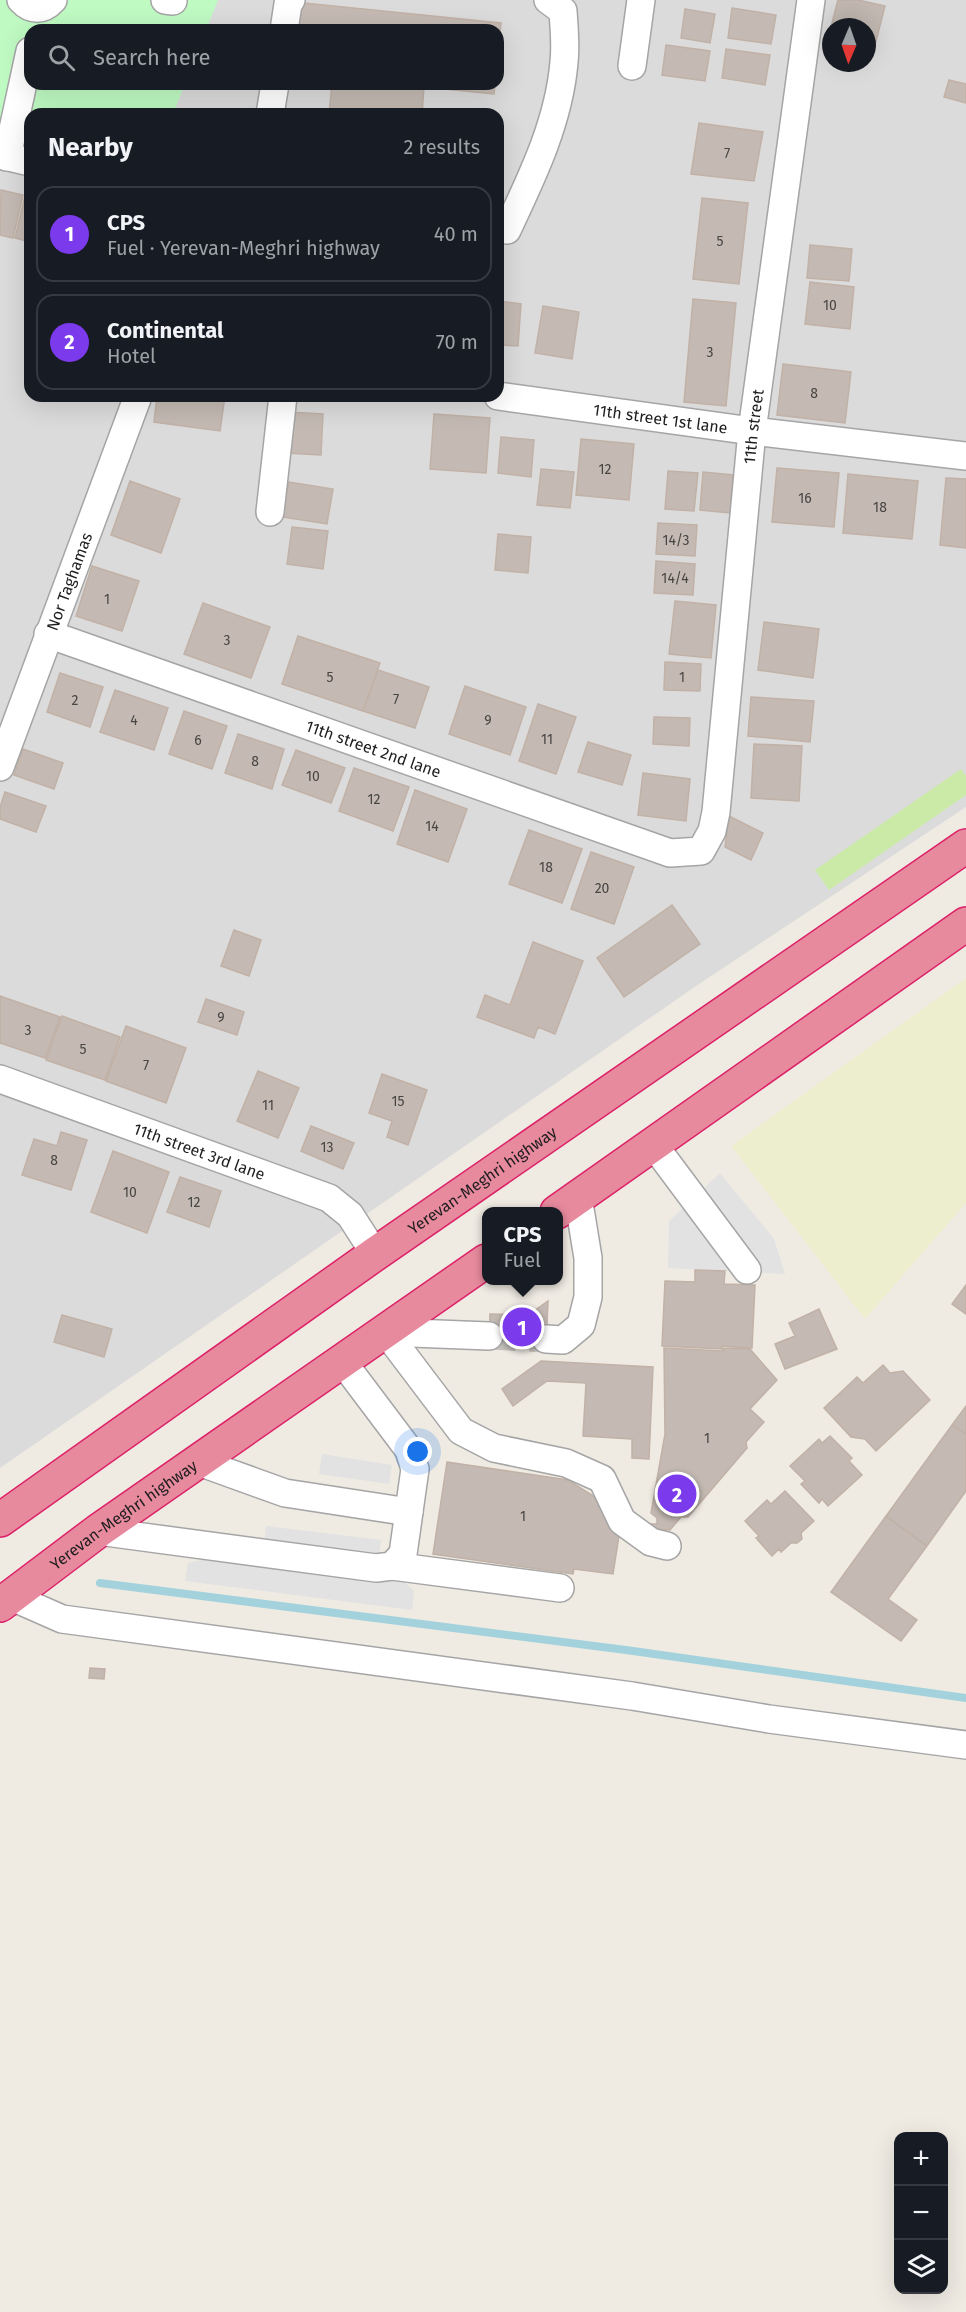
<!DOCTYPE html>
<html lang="en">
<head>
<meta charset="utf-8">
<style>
  :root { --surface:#171b24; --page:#20242c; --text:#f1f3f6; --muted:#9ea1a6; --line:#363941; --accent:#7c3aed }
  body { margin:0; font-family:"Fira Sans",sans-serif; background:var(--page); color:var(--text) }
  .controls { position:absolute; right:18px; bottom:18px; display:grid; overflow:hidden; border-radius:12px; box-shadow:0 6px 24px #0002 }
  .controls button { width:54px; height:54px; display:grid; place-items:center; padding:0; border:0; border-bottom:2px solid var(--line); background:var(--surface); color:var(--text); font:30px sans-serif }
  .compass { position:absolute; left:822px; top:18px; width:54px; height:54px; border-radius:50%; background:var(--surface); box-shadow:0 6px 24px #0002; rotate:182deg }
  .you { position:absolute; left:418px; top:1452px; width:21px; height:21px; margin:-15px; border:4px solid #fff; border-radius:50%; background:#1a73e8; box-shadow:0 0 0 9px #1a73e833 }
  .badge { display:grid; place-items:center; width:39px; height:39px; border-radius:50%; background:var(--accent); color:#fff; font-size:20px; font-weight:700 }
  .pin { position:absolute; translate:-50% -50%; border:3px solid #fff; box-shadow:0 2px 6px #0006 }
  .popup { position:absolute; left:482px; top:1207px; width:81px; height:78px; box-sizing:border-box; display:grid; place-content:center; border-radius:12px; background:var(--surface); filter:drop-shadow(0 2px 4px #0005); font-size:20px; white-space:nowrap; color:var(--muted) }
  .popup b { font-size:22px; color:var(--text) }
  .popup::after { content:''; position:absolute; left:50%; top:100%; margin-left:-12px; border:12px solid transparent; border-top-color:var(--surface) }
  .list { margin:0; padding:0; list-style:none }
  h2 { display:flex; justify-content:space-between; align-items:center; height:78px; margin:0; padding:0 24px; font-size:26px }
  h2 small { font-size:20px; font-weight:400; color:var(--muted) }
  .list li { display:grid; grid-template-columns:39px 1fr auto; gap:18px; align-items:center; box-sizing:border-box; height:96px; margin:0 12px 12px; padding:0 12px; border:2px solid var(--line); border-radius:18px }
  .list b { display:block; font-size:22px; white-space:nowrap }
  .list p { margin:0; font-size:20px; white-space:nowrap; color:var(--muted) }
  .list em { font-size:20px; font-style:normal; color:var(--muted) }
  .icon { flex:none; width:33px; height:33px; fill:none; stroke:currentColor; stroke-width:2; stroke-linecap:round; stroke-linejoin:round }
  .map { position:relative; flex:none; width:966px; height:2312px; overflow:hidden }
  .search { position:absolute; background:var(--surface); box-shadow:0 6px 24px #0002; left:24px; top:24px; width:480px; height:66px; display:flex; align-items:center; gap:15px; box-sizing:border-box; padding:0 21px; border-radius:18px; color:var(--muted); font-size:22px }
  .panel { position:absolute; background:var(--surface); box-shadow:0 6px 24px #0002; left:24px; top:108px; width:480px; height:294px; border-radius:18px }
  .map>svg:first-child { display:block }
  .residential { fill:#dcdbdb; fill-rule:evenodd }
  .farmland { fill:#edeece }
  .grass { fill:#cbeaa8 }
  .park { fill:#bffac2 }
  .parking { fill:#e2e2e2 }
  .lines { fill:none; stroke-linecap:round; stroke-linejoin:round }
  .stream { stroke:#a3d2dd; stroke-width:8 }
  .building { fill:#c4bab3; stroke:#c1b1a6; stroke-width:1.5 }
  .minor-tunnel { stroke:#c5c2bc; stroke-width:27; stroke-dasharray:27 14; stroke-linecap:butt }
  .minor-casing { stroke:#a5a5a5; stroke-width:30 }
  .highway-casing { stroke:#dc2168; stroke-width:36 }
  .minor { stroke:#fff; stroke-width:27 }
  .highway { stroke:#e88a9e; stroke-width:33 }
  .labels { text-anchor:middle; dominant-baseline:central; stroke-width:4.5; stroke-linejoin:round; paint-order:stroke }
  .number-label { font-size:14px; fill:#484543 }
  .street-label { font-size:16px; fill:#1e1e1e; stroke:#fff }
</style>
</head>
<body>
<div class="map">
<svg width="966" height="2312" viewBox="0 0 966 2312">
  <rect width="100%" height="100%" fill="#efebe3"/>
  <!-- residential -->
  <path class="residential" d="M0,0H966V807L699,984L0,1468ZM831,27H867V63H831ZM30,30H498V84H30ZM30,114H498V396H30Z"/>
  <!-- farmland -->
  <path class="farmland" d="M966,978V1203L865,1319L731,1146Z"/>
  <!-- grass -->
  <path class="grass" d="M961,769L966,776V795L829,890L815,870Z"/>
  <!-- park -->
  <path class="park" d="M0,0H218L206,30H30V84H185L173,114H30V134L0,128Z"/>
  <!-- parking -->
  <path class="parking" d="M720,1173L774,1239L785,1274L668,1268L669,1221Z
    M322,1454L392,1465L389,1484L319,1474Z
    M266,1526L381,1540L379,1559L414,1591L412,1610L185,1581L188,1563L264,1545Z"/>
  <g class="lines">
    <!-- stream -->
    <path class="stream" d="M100,1583L626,1650L966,1698"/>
  </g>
  <!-- building -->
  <path class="building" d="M838,0H858L885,6L873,53L867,52V27H831V43L827,42Z
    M294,2L501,23L498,54V30H291Z
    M732,8L776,15L771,44L728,38Z
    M685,9L715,14L710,43L681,38Z
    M666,45L710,51L705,81L662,75Z
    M726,49L770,55L765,85L722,78Z
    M949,80L966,84V103L944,97Z
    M332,84H495L494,94L424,87L422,114H329Z
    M699,123L763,132L754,181L691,174Z
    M1,190L23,195L13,238L0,235Z
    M25,196L30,197V242L15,238Z
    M702,198L748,203L739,284L693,279Z
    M810,245L852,249L849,281L807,278Z
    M810,282L854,287L850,329L805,324Z
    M693,299L736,303L726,406L684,402Z
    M498,301L521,304L518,346L498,345Z
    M543,306L579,312L572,359L535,353Z
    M783,364L851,372L845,423L777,415Z
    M157,396H225L220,431L154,422Z
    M288,412L323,414L321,455L286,453Z
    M434,414L490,418L486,473L430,469Z
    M501,437L534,440L531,477L498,473Z
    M581,439L634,444L629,500L576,495Z
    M777,468L839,473L834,527L772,522Z
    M541,469L574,472L570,508L537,505Z
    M668,471L698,473L694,511L665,509Z
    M703,472L733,475L730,513L700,510Z
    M848,474L918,481L912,539L843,533Z
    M946,478L966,479V548L940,545Z
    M130,481L180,499L161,553L111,535Z
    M289,482L333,489L327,524L282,517Z
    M658,523L697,525L695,556L656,554Z
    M292,527L328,531L323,569L287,564Z
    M498,534L531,537L528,573L495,570Z
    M656,561L695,564L693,595L654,593Z
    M92,566L139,581L122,631L76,616Z
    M675,601L716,605L711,658L669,654Z
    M203,603L270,627L251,678L184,654Z
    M764,622L819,629L813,678L758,670Z
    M298,636L380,663L363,711L282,684Z
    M665,662L701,664L700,691L664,690Z
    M378,670L429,687L415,728L363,711Z
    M60,673L103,687L90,727L47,712Z
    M465,686L526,707L510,755L449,734Z
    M115,690L168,708L154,750L100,732Z
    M751,697L814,701L810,742L748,736Z
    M538,704L576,717L556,774L519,761Z
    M184,711L227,726L212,769L169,754Z
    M654,717L690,718L689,746L653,744Z
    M238,734L284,749L272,789L225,773Z
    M588,742L631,755L622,785L578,772Z
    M754,744L802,746L799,801L751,798Z
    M23,749L63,763L54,789L14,775Z
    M296,750L345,768L331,803L282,785Z
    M354,768L409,787L393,831L339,811Z
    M643,773L690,779L686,821L638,815Z
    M415,790L467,809L448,862L397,844Z
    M5,792L46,806L36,832L0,819V807Z
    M729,816L763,833L751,860L725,847Z
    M529,830L582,849L562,903L509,884Z
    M591,852L634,867L614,924L571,909Z
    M672,905L700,944L624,997L597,958Z
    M234,930L261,940L249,976L221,966Z
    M533,942L583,961L555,1034L538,1027L534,1038L477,1017L485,995L510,1005Z
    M0,996L60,1017L45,1058L0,1043Z
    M206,999L244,1012L237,1035L198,1022Z
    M62,1016L120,1037L105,1080L46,1060Z
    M126,1026L186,1048L166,1103L106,1081Z
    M258,1071L299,1088L278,1138L237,1121Z
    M382,1074L427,1090L408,1145L387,1137L392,1121L369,1113Z
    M311,1126L354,1143L343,1169L301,1151Z
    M61,1132L87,1140L71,1190L22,1175L34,1139L57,1146Z
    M113,1151L169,1172L147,1233L91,1212Z
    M180,1177L221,1191L209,1227L167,1212Z
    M695,1270L725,1271L724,1284L755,1285L752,1348L722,1346V1349L662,1346L665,1281L695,1282Z
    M966,1285V1314L952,1304Z
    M548,1301L546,1345L489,1342L490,1314L528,1315Z
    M819,1309L837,1349L785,1369L775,1344L795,1336L789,1323Z
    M62,1315L112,1329L104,1357L54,1342Z
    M664,1348L723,1351V1348L750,1349L777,1380L750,1409L764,1422L746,1442L747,1448L688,1517H681L670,1530L650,1529V1524H657V1518L651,1513L665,1434Z
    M541,1361L653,1367L649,1459L632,1458V1439L583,1436L586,1383L547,1381L513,1406L502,1389Z
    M883,1365L890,1373L903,1371L930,1400L876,1451L865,1439L851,1437L824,1408L857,1377L863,1383Z
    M966,1406V1434L952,1425Z
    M952,1425L966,1434V1491L927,1546L886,1516Z
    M830,1436L852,1458L849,1461L862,1475L828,1506L822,1499L819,1503L801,1484L805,1481L790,1466L819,1439L822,1443Z
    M447,1462L568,1480L595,1497L619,1536L613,1574L574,1569L573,1574L433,1554Z
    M785,1491L814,1521L801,1533L802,1539L797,1543H791L781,1552L779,1549L772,1556L756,1538L759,1536L745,1521L767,1500L771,1504Z
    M886,1516L927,1546L888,1599L917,1620L901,1641L831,1592Z
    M90,1668L105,1669L104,1679L89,1678Z"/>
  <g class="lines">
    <!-- minor-tunnel -->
    <path class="minor-tunnel" d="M489,1336L546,1339"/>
    <defs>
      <g id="minor">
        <path d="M21,0C31,11 43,11 53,0"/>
        <path d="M165,0L173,1"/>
        <path d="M284,30L288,4L291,0"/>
        <path d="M632,66L641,0"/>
        <path d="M270,114L275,84"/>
        <path d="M0,155L30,162"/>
        <path d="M7,157L30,51"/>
        <path d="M507,230C532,177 559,122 564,62C566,45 564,28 563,11L548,0"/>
        <path id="s1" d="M498,396L752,431L966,456"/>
        <path d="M270,512L283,396"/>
        <path id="s2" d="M48,634L670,853L701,851L712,831L716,812L752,431L811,0"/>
        <path id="s3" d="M0,767L138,396"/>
        <path id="s4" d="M0,1079L329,1198L350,1215L375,1254"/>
        <path d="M653,1144L747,1270"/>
        <path d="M386,1332L461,1431L494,1448L566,1463L602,1479L622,1521L651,1542L667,1546"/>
        <path d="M386,1332L489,1336"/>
        <path d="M546,1339L563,1340L581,1325L588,1297V1258L578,1197"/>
        <path d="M199,1462L285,1493L409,1512"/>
        <path d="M98,1531L376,1568L392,1566L403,1554L415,1469L409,1450L342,1361"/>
        <path d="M392,1566L560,1588"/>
        <path d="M12,1597L62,1619L632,1696L769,1719L966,1745"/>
      </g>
      <g id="highway">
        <path d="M557,1212L966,924"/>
        <path id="s5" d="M0,1520L375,1254L966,846"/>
        <path id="s6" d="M0,1605L98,1531L486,1261"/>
      </g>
    </defs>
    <!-- minor casing -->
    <use href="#minor" class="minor-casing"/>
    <!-- highway casing -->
    <use href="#highway" class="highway-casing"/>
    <!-- minor -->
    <use href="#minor" class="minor"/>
    <!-- highway -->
    <use href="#highway" class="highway"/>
  </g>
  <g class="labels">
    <!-- number labels -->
    <g class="number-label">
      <text x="727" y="153">7</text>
      <text x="720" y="241">5</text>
      <text x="830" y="305">10</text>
      <text x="710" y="352">3</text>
      <text x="814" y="393">8</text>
      <text x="605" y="469">12</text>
      <text x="805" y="498">16</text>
      <text x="880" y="507">18</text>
      <text x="676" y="540">14/3</text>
      <text x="675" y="578">14/4</text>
      <text x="107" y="599">1</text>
      <text x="227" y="640">3</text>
      <text x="330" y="677">5</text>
      <text x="682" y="677">1</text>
      <text x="396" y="699">7</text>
      <text x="75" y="700">2</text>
      <text x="134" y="720">4</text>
      <text x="488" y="720">9</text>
      <text x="547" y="739">11</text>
      <text x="198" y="740">6</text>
      <text x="255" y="761">8</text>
      <text x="313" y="776">10</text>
      <text x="374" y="799">12</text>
      <text x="432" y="826">14</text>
      <text x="546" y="867">18</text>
      <text x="602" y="888">20</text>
      <text x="221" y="1017">9</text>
      <text x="28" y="1030">3</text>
      <text x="83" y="1049">5</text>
      <text x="146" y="1065">7</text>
      <text x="398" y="1101">15</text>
      <text x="268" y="1105">11</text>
      <text x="327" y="1147">13</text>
      <text x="54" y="1160">8</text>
      <text x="130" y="1192">10</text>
      <text x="194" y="1202">12</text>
      <text x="707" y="1438">1</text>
      <text x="523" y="1516">1</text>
    </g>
    <!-- street labels -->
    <g class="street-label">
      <text stroke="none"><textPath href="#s1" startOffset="164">11th street 1st lane</textPath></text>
      <text stroke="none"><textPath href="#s2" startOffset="1120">11th street</textPath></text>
      <text stroke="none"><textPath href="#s3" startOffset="198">Nor Taghamas</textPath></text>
      <text stroke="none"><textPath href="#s2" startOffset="345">11th street 2nd lane</textPath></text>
      <text stroke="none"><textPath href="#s4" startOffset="212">11th street 3rd lane</textPath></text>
      <text stroke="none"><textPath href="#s5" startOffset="590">Yerevan-Meghri highway</textPath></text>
      <text stroke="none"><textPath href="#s6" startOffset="153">Yerevan-Meghri highway</textPath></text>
    </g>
  </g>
</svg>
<div class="controls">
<button>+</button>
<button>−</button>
<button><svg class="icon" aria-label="layers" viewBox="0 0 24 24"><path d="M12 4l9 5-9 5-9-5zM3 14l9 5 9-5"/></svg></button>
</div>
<svg class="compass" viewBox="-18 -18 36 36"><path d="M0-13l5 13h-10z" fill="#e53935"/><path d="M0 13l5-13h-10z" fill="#9ea1a6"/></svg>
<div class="you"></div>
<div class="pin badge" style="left:522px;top:1327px">1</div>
<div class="popup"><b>CPS</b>Fuel</div>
<div class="pin badge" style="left:677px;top:1494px">2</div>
<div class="search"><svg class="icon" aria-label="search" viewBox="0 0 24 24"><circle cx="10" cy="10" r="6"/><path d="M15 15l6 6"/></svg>Search here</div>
<section class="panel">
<h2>Nearby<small>2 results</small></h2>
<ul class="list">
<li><span class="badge">1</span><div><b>CPS</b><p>Fuel · Yerevan-Meghri highway</p></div><em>40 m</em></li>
<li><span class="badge">2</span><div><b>Continental</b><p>Hotel</p></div><em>70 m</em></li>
</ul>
</section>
</div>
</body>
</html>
